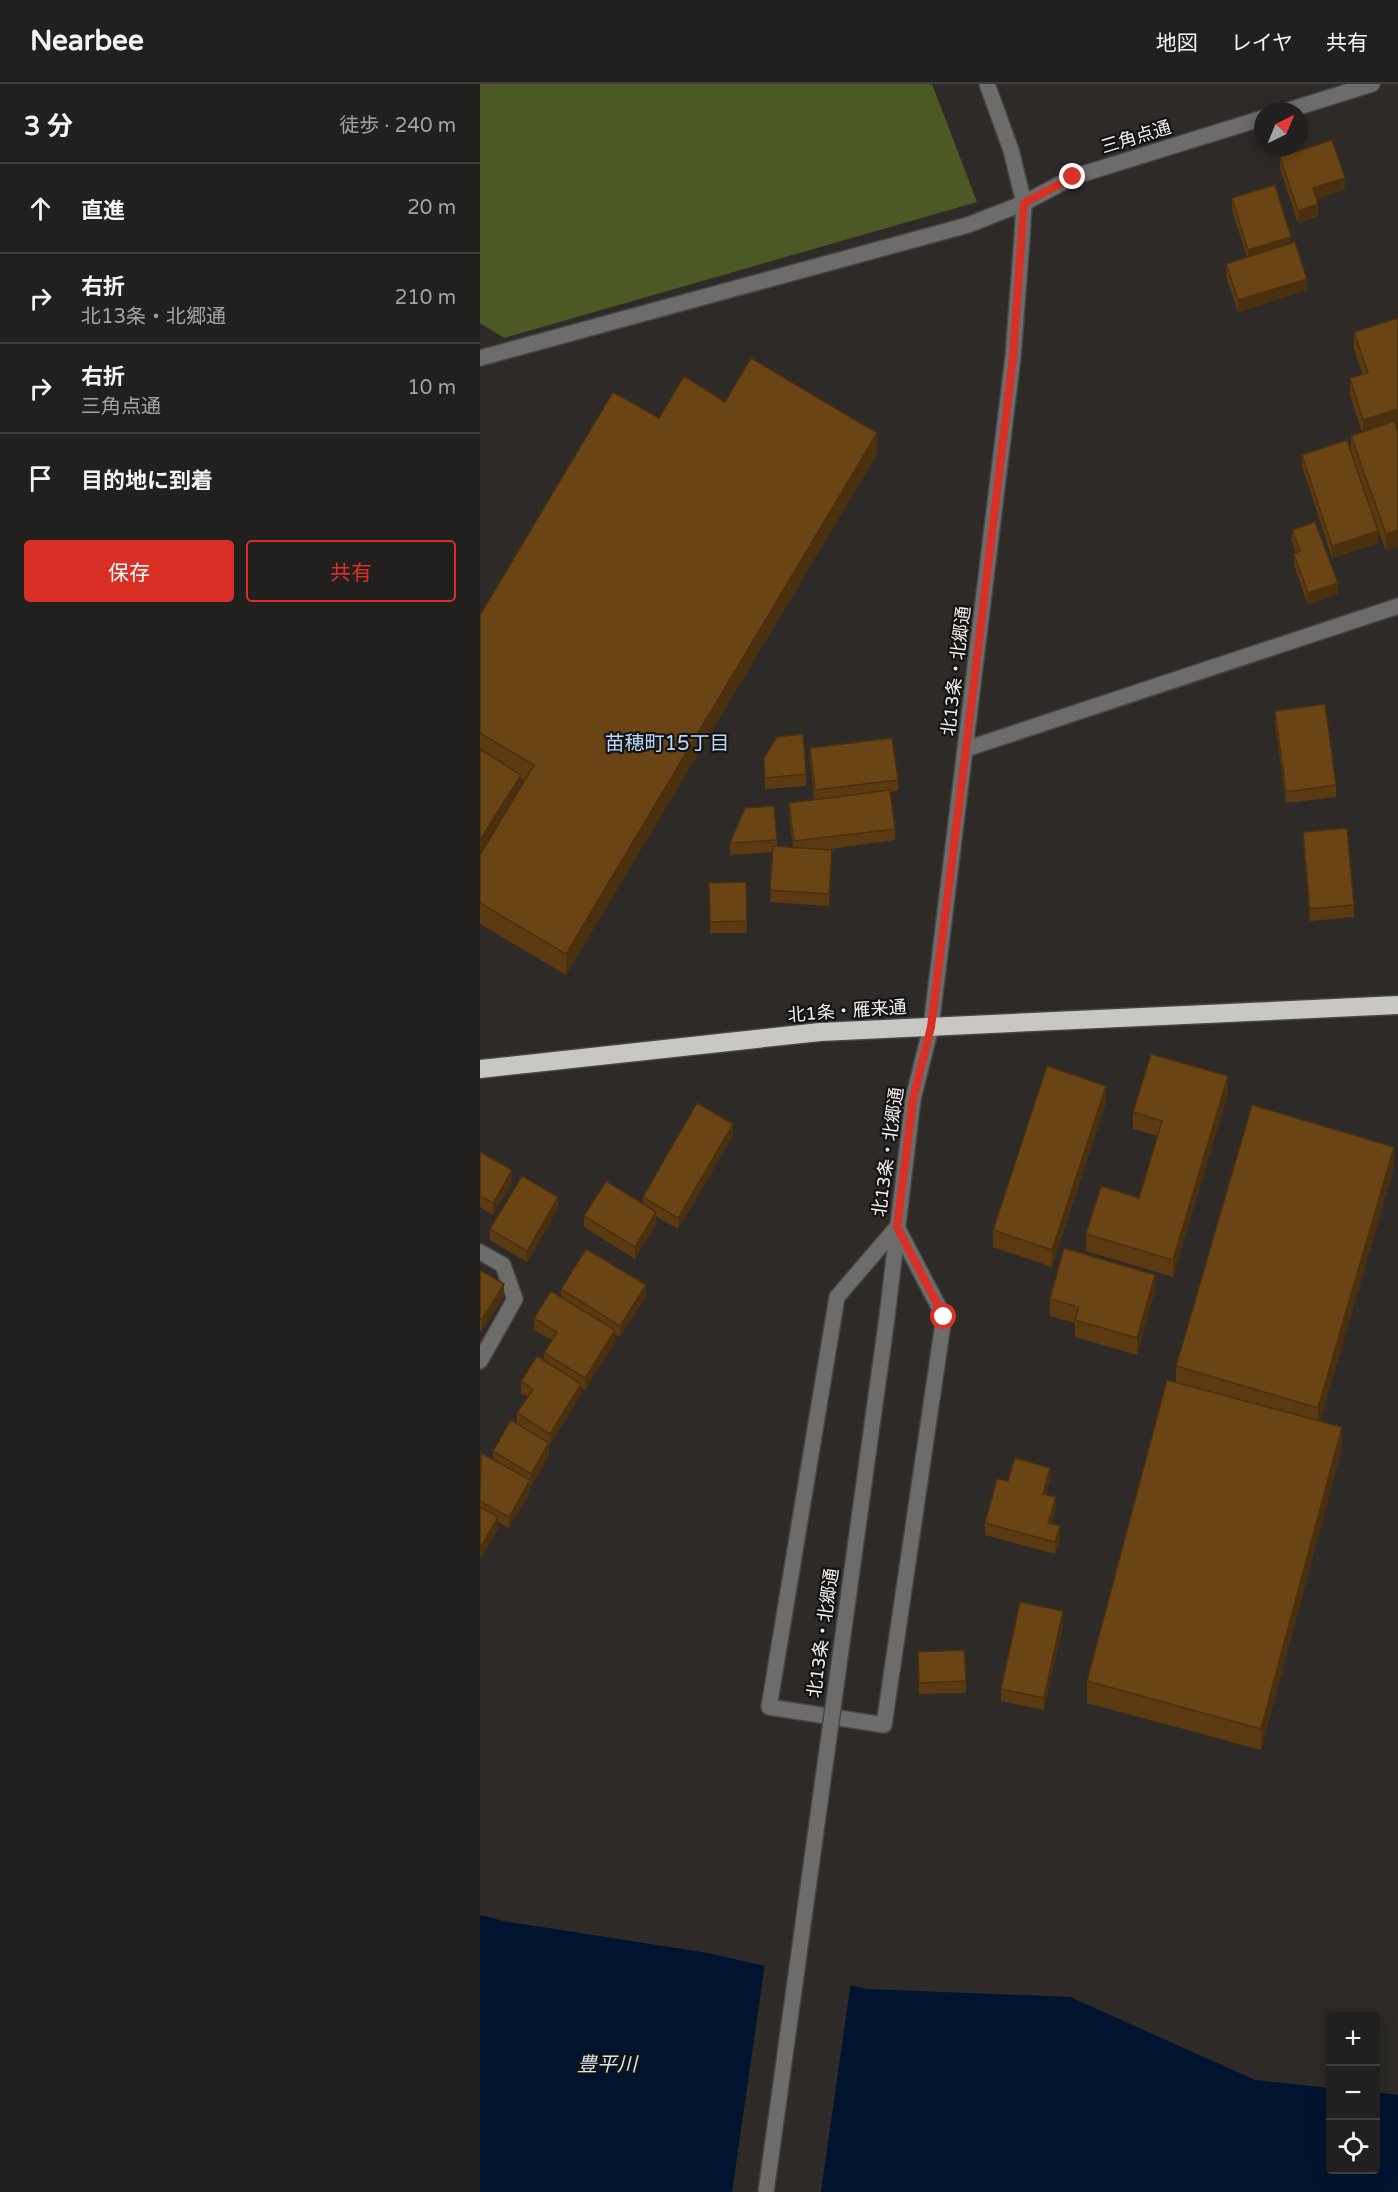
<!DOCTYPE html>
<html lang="ja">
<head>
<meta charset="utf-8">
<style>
  :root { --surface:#22201e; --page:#2a2827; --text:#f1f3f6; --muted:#a2a3a4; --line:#3f3e3c; --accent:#d93025 }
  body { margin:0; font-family:"Varela Round","Noto Sans JP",sans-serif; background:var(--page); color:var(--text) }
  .controls { position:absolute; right:18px; bottom:18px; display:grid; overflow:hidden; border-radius:6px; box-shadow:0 3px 15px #0003 }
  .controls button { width:54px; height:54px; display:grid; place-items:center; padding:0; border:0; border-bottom:2px solid var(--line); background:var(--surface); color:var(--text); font:30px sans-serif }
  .compass { position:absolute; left:774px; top:18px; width:54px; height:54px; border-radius:50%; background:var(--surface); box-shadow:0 3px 15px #0003; rotate:43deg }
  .stop { position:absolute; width:18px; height:18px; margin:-14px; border:4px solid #d93025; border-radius:50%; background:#fff }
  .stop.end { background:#d93025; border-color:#fff; box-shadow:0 2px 6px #0008 }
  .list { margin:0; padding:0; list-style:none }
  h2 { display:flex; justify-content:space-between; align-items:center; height:78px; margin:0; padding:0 24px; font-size:26px }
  h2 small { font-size:20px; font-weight:400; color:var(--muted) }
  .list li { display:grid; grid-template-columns:39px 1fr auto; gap:18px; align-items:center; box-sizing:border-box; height:90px; padding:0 24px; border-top:2px solid var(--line) }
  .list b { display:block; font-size:22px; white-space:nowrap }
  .list p { margin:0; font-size:20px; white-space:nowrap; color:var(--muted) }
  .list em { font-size:20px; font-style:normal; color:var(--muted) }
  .actions { display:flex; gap:12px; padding:18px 24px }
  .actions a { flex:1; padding:14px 0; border:2px solid var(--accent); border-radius:6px; text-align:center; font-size:21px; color:var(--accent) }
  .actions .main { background:var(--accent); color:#fff }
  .icon { flex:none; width:33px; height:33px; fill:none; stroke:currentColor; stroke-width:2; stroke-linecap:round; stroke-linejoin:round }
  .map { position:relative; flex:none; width:918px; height:2108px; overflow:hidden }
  header { display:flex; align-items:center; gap:36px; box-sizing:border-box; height:84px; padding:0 30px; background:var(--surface); border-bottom:2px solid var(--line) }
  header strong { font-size:28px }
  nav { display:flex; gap:33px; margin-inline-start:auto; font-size:21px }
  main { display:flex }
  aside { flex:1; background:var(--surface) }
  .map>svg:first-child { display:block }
  .green { fill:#4d5925 }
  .water { fill:#00132f }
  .pier { fill:#2d2a28 }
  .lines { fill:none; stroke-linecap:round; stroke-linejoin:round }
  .minor-casing { stroke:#484644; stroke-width:18 }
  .highway-casing { stroke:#484644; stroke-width:21 }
  .minor { stroke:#6d6c6b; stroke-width:15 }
  .highway { stroke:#c9c7c3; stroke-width:18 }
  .minor-bridge-casing { stroke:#484644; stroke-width:18; stroke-linecap:butt }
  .minor-bridge { stroke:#6d6c6b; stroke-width:15 }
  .wall { fill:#5b3a11; fill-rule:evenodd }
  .shaded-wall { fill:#4a300e }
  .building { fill:#6a4414; stroke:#4a300e; stroke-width:1.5 }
  .route { stroke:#d93025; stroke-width:8 }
  .labels { text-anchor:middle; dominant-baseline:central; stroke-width:4.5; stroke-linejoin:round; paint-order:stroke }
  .street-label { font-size:18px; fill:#f0efed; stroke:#141312 }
  .neighbourhood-label { font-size:20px; fill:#b8d9fc; stroke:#141312 }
  .water-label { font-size:20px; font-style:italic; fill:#d8e3f1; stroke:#141312 }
</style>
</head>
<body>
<header>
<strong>Nearbee</strong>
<nav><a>地図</a><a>レイヤ</a><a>共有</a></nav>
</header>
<main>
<aside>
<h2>3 分<small>徒歩 · 240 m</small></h2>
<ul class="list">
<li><svg class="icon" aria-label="ahead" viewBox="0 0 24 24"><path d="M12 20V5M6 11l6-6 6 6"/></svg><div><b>直進</b></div><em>20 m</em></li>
<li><svg class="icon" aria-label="right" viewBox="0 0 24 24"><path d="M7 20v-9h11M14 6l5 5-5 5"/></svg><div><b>右折</b><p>北13条・北郷通</p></div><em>210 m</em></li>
<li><svg class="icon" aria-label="right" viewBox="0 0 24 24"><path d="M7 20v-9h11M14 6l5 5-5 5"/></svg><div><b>右折</b><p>三角点通</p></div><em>10 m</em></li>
<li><svg class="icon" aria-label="arrive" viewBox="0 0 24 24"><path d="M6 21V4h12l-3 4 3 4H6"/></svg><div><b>目的地に到着</b></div></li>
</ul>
<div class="actions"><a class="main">保存</a><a>共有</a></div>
</aside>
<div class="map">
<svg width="918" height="2108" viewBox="0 0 918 2108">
  <rect width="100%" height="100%" fill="#2d2a28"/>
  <!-- green -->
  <path class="green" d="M0,0H452L497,118L24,254L0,239Z"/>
  <!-- water -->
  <path class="water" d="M0,1831L23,1837L228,1869L387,1905L590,1913L775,1996L850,2004V2086H896V2008L918,2011V2108H0Z"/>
  <!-- pier -->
  <path class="pier" d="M285,1879L371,1898L341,2108H252Z"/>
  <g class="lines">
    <defs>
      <path id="minor" d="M806,27L892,0
        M0,274L488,141L544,119L593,93L783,34
        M486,665L918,522
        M417,1143L464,1233L404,1641L289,1623L357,1213Z
        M0,1168L23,1181L35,1215L0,1277
        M407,1233L433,1015L451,943L533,273L542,154L544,119L531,66L507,0"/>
      <path id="highway" d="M0,985L340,948L918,921"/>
    </defs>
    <!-- minor casing -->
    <use href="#minor" class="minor-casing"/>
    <!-- highway casing -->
    <use href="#highway" class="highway-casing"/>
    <!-- minor -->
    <use href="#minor" class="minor"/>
    <!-- highway -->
    <use href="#highway" class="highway"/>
    <defs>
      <path id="minor-bridge" d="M286,2108L407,1233"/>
    </defs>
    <!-- minor-bridge casing -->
    <use href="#minor-bridge" class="minor-bridge-casing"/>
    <!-- minor-bridge -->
    <use href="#minor-bridge" class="minor-bridge"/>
  </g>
  <!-- wall -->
  <path class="wall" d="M800,73L865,105L837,115L838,132L818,139L800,85Z
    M752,114L827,206L758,228L746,192V180L767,173L752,126Z
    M874,248L916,343L906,467L873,374L898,459L852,474L822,382V371L871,368V352L882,348L870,311V294L883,291L874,265Z
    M245,318L397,370L86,891L0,840V531L179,334ZM41,694L44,697L41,703Z
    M812,446L858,510L828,521L814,481V470L816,469L812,458Z
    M795,627L856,701V713L806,719L795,639Z
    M330,664L418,696V707L410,708L415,745V756L343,766L352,778L349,822L290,818L293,768L250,771V759L297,756V762L313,763L309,731V719L334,716L330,675Z
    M284,674L326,690V702L285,705Z
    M823,748L874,821V833L830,837L823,760Z
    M266,798L267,849H230L229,799Z
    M748,1009L693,1193L606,1167V1150L659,1114L678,1052L653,1045V1028Z
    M626,1019L572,1183L513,1163V1146Z
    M253,1052L198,1145L176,1132V1140L155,1175L104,1143V1132L163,1120V1113Z
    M0,1068L32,1098L13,1131L0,1123Z
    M914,1084L840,1337L862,1364L781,1666L607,1619V1597L696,1299V1282Z
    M78,1125L47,1178L10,1156V1145Z
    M0,1186L24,1212L2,1247L0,1246Z
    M81,1205L166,1212L140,1253L135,1250V1258L105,1306L101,1303V1311L69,1361V1371L51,1402L50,1401V1408L29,1444L18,1438V1445L0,1476V1370L13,1376V1367L37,1340V1329L48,1313L41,1309V1297L64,1277V1269L72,1256L54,1246V1234L81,1213Z
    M675,1207L657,1271L595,1253V1239L570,1232V1215Z
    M570,1396L566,1411L576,1425L571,1440L580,1454L575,1470L505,1451V1439L528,1397Z
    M583,1539L564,1626L521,1617V1605Z
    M438,1580L486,1597V1609L439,1610Z"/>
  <!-- shaded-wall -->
  <path class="shaded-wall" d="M865,94V105L833,116V104Z
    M838,120V132L818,139V127Z
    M811,153V165L768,178V166Z
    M827,195V206L758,228V216Z
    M918,325V342L883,353V336Z
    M397,349V370L86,891V870Z
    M918,446V463L906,467V450Z
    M898,447V459L852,474V462Z
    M858,499V510L828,521V509Z
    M41,691V712L0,777V756Z
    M352,766V778L349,822V810Z
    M748,992V1009L693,1193V1176Z
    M626,1002V1019L572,1183V1166Z
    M253,1040V1052L198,1145V1134Z
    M914,1063V1084L838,1345V1324Z
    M32,1086V1098L13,1131V1119Z
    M78,1113V1125L47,1178V1167Z
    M176,1128V1140L155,1175V1163Z
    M675,1191V1207L657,1271V1254Z
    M24,1200V1212L2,1247V1235Z
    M166,1201V1212L140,1253V1242Z
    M135,1246V1258L105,1306V1294Z
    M101,1300V1311L70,1361V1350Z
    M862,1343V1364L781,1666V1645Z
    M69,1359V1371L51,1402V1390Z
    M570,1384V1396L563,1421V1410Z
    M50,1396V1408L29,1444V1433Z
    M576,1413V1425L568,1451V1439Z
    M18,1433V1445L0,1476V1464Z
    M580,1442V1454L575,1470V1458Z
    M583,1527V1539L564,1626V1614Z"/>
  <!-- building -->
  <path class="building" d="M852,56L865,94L833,104L838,120L818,127L800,73Z
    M795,101L811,153L768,166L752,114Z
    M815,158L827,195L758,216L746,180Z
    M918,234V325L883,336L870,294L888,289L874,248Z
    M271,274L397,349L86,870L0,819V771L54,681L0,649V531L133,308L179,334L204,292L245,318Z
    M914,337L918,348V446L906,450L871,352Z
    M867,356L898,447L852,462L822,371Z
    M835,438L858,499L828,509L814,470L820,467L812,446Z
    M845,620L856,701L806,708L795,627Z
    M323,650L326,690L285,694L284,674L297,653Z
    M412,654L418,696L335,706L330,664Z
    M0,665L41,691L0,756Z
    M410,706L415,745L314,757L309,719Z
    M294,722L297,756L250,759L265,724Z
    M867,744L874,821L830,825L823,748Z
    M293,762L352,766L349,810L290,806Z
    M266,798L267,837L230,838L229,799Z
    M671,970L748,992L693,1176L606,1150L621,1102L659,1114L682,1037L653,1028Z
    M567,982L626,1002L572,1166L513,1146Z
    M217,1019L253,1040L198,1134L163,1113Z
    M772,1021L914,1063L838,1324L696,1282Z
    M0,1068L32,1086L13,1119L0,1112Z
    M42,1092L78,1113L47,1167L10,1145Z
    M126,1097L176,1128L155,1163L104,1132Z
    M584,1164L675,1191L657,1254L595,1236L599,1223L570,1215Z
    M106,1165L166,1201L140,1242L81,1205Z
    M0,1186L24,1200L2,1235L0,1234Z
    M71,1207L135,1246L105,1294L64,1269L77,1248L54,1234Z
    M57,1272L101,1300L70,1350L37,1329L53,1305L41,1297Z
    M687,1296L862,1343L781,1645L607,1597Z
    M31,1336L69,1359L51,1390L13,1367Z
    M1,1369L50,1396L29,1433L0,1417Z
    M535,1374L570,1384L563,1410L576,1413L568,1439L580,1442L575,1458L505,1439L517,1395L528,1397Z
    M0,1423L18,1433L0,1464Z
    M540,1518L583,1527L564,1614L521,1605Z
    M484,1566L486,1597L439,1599L438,1568Z"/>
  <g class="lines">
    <!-- route -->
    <path class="route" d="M464,1233L417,1143L433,1015L451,943L486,665L533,273L544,119L593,93"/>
  </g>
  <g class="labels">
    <!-- street labels -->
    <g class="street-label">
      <text transform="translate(656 53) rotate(-17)">三角点通</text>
      <text transform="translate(476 587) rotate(-83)">北13条・北郷通</text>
      <text transform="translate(367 927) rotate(-4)">北1条・雁来通</text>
      <text transform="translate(408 1068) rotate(-82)">北13条・北郷通</text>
      <text transform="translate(343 1549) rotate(-82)">北13条・北郷通</text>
    </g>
    <!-- neighbourhood labels -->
    <g class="neighbourhood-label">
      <text x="187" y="660">苗穂町15丁目</text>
    </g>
    <!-- water labels -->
    <g class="water-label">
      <text x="127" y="1981">豊平川</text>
    </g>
  </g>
</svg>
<div class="controls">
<button>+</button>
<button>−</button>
<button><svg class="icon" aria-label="locate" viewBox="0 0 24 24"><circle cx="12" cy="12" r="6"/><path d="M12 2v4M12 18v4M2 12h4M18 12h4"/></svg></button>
</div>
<svg class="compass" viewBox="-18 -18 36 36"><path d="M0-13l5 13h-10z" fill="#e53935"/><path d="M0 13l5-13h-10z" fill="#a2a3a4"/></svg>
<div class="stop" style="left:464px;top:1233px"></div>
<div class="stop end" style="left:593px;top:93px"></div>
</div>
</main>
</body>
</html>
